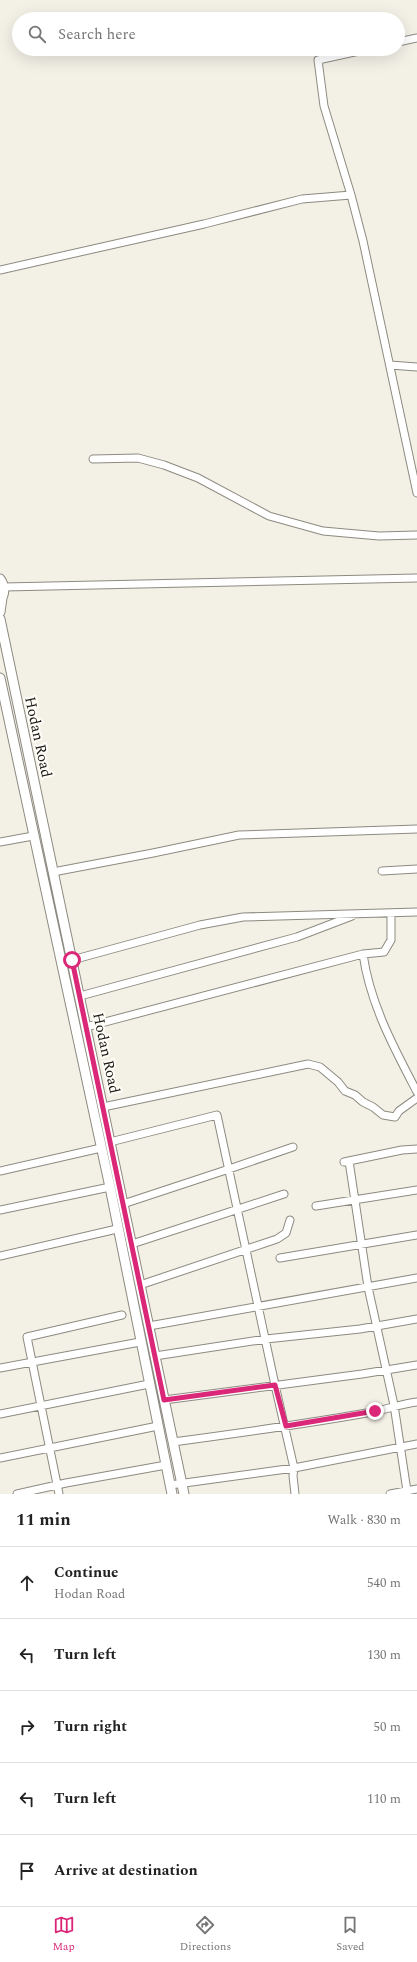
<!DOCTYPE html>
<html lang="en">
<head>
<meta charset="utf-8">
<style>
  :root { --surface:#fff; --page:#f2f2f2; --text:#222; --muted:#767676; --line:#e0e0e0; --accent:#db2777 }
  body { margin:0; font-family:Spectral,serif; background:var(--page); color:var(--text) }
  .stop { position:absolute; width:12px; height:12px; margin:-9px; border:3px solid #db2777; border-radius:50%; background:#fff }
  .stop.end { background:#db2777; border-color:#fff; box-shadow:0 1px 4px #0008 }
  .list { margin:0; padding:0; list-style:none }
  h2 { display:flex; justify-content:space-between; align-items:center; height:52px; margin:0; padding:0 16px; font-size:17px }
  h2 small { font-size:13px; font-weight:400; color:var(--muted) }
  .list li { display:grid; grid-template-columns:26px 1fr auto; gap:12px; align-items:center; box-sizing:border-box; height:72px; padding:0 16px; border-top:1px solid var(--line) }
  .list b { display:block; font-size:15px; white-space:nowrap }
  .list p { margin:0; font-size:13px; white-space:nowrap; color:var(--muted) }
  .list em { font-size:13px; font-style:normal; color:var(--muted) }
  .icon { flex:none; width:22px; height:22px; fill:none; stroke:currentColor; stroke-width:2; stroke-linecap:round; stroke-linejoin:round }
  .map { position:relative; flex:none; width:417px; height:1494px; overflow:hidden }
  .search { position:absolute; background:var(--surface); box-shadow:0 4px 16px #0002; left:12px; right:12px; top:12px; height:44px; display:flex; align-items:center; gap:10px; box-sizing:border-box; padding:0 14px; border-radius:22px; color:var(--muted); font-size:15px }
  .sheet { height:412px; background:var(--surface) }
  nav { display:flex; justify-content:space-around; align-items:center; box-sizing:border-box; height:56px; border-top:1px solid var(--line); background:var(--surface); font-size:11px; color:var(--muted) }
  nav a { display:grid; justify-items:center; gap:2px }
  nav .on { color:var(--accent) }
  .map>svg:first-child { display:block }
  .lines { fill:none; stroke-linecap:round; stroke-linejoin:round }
  .minor-casing { stroke:#8d8a81; stroke-width:9 }
  .secondary-casing { stroke:#8d8a81; stroke-width:11 }
  .minor { stroke:#fff; stroke-width:7 }
  .secondary { stroke:#fff; stroke-width:9 }
  .route { stroke:#db2777; stroke-width:5 }
  .labels { text-anchor:middle; dominant-baseline:central; stroke-width:4; stroke-linejoin:round; paint-order:stroke }
  .street-label { font-size:15px; fill:#1b1a16; stroke:#fffdf7 }
</style>
</head>
<body>
<div class="map">
<svg width="417" height="1494" viewBox="0 0 417 1494">
  <rect width="100%" height="100%" fill="#f3f0e6"/>
  <g class="lines">
    <defs>
      <path id="minor" d="M398,42L417,38
        M351,195L324,106L318,60L368,49
        M0,270L204,224L302,199L351,195L363,241L417,493
        M390,365L417,367
        M93,459L138,458L164,465L198,478L269,516L323,531L379,536L417,535
        M4,587L417,578
        M0,842L33,836
        M382,871L417,869
        M53,872L153,853L239,835L417,829
        M363,954C370,1004 394,1048 417,1092
        M72,960L200,925L243,917L417,912
        M80,996L297,937L352,916
        M86,1027L363,954L384,952L391,940V913
        M103,1107L308,1064L320,1067L338,1082L345,1091L355,1095L363,1102L373,1107L383,1115L395,1117L399,1111L417,1098
        M110,1142L217,1115L275,1385L294,1468L293,1476L295,1494
        M349,1161L368,1287L394,1405L407,1491
        M344,1162L402,1150L417,1149
        M0,1171L101,1148
        M123,1204L229,1169L293,1147
        M316,1206L417,1190
        M0,1210L110,1187
        M132,1244L284,1194
        M0,1256L117,1229
        M280,1258L417,1235
        M140,1285L277,1239L286,1233L290,1220
        M149,1326L417,1278
        M155,1356L266,1339L360,1329L417,1319
        M0,1368L140,1342
        M164,1400L362,1374L417,1365
        M0,1414L149,1384
        M173,1442C240,1433 306,1424 372,1412C387,1409 402,1404 417,1402
        M0,1458L158,1426
        M170,1485L294,1468L417,1444
        M17,1494L66,1483L166,1465
        M59,1494L27,1337L122,1315
        M390,1494L417,1489"/>
      <path id="secondary" d="M0,579C5,586 5,594 0,601
        M0,612L2,598
        M0,619L184,1494
        M0,678L110,1187L172,1494"/>
    </defs>
    <!-- minor casing -->
    <use href="#minor" class="minor-casing"/>
    <!-- secondary casing -->
    <use href="#secondary" class="secondary-casing"/>
    <!-- minor -->
    <use href="#minor" class="minor"/>
    <!-- secondary -->
    <use href="#secondary" class="secondary"/>
  </g>
  <g class="lines">
    <!-- route -->
    <path class="route" d="M72,960L164,1400L275,1385L286,1426L375,1411"/>
  </g>
  <g class="labels">
    <!-- street labels -->
    <g class="street-label">
      <text transform="translate(38 737) rotate(78)">Hodan Road</text>
      <text transform="translate(106 1053) rotate(78)">Hodan Road</text>
    </g>
  </g>
</svg>
<div class="stop" style="left:72px;top:960px"></div>
<div class="stop end" style="left:375px;top:1411px"></div>
<div class="search"><svg class="icon" aria-label="search" viewBox="0 0 24 24"><circle cx="10" cy="10" r="6"/><path d="M15 15l6 6"/></svg>Search here</div>
</div>
<section class="sheet">
<h2>11 min<small>Walk · 830 m</small></h2>
<ul class="list">
<li><svg class="icon" aria-label="ahead" viewBox="0 0 24 24"><path d="M12 20V5M6 11l6-6 6 6"/></svg><div><b>Continue</b><p>Hodan Road</p></div><em>540 m</em></li>
<li><svg class="icon" aria-label="left" viewBox="0 0 24 24"><path d="M17 20v-9H6M10 6l-5 5 5 5"/></svg><div><b>Turn left</b></div><em>130 m</em></li>
<li><svg class="icon" aria-label="right" viewBox="0 0 24 24"><path d="M7 20v-9h11M14 6l5 5-5 5"/></svg><div><b>Turn right</b></div><em>50 m</em></li>
<li><svg class="icon" aria-label="left" viewBox="0 0 24 24"><path d="M17 20v-9H6M10 6l-5 5 5 5"/></svg><div><b>Turn left</b></div><em>110 m</em></li>
<li><svg class="icon" aria-label="arrive" viewBox="0 0 24 24"><path d="M6 21V4h12l-3 4 3 4H6"/></svg><div><b>Arrive at destination</b></div></li>
</ul>
</section>
<nav>
<a class="on"><svg class="icon" aria-label="map" viewBox="0 0 24 24"><path d="M3 6l6-2 6 2 6-2v14l-6 2-6-2-6 2zM9 4v14M15 6v14"/></svg>Map</a>
<a><svg class="icon" aria-label="directions" viewBox="0 0 24 24"><path d="M12 3l9 9-9 9-9-9zM9 14v-3h6M13 9l2 2-2 2"/></svg>Directions</a>
<a><svg class="icon" aria-label="saved" viewBox="0 0 24 24"><path d="M7 4h10v16l-5-4-5 4z"/></svg>Saved</a>
</nav>
</body>
</html>
